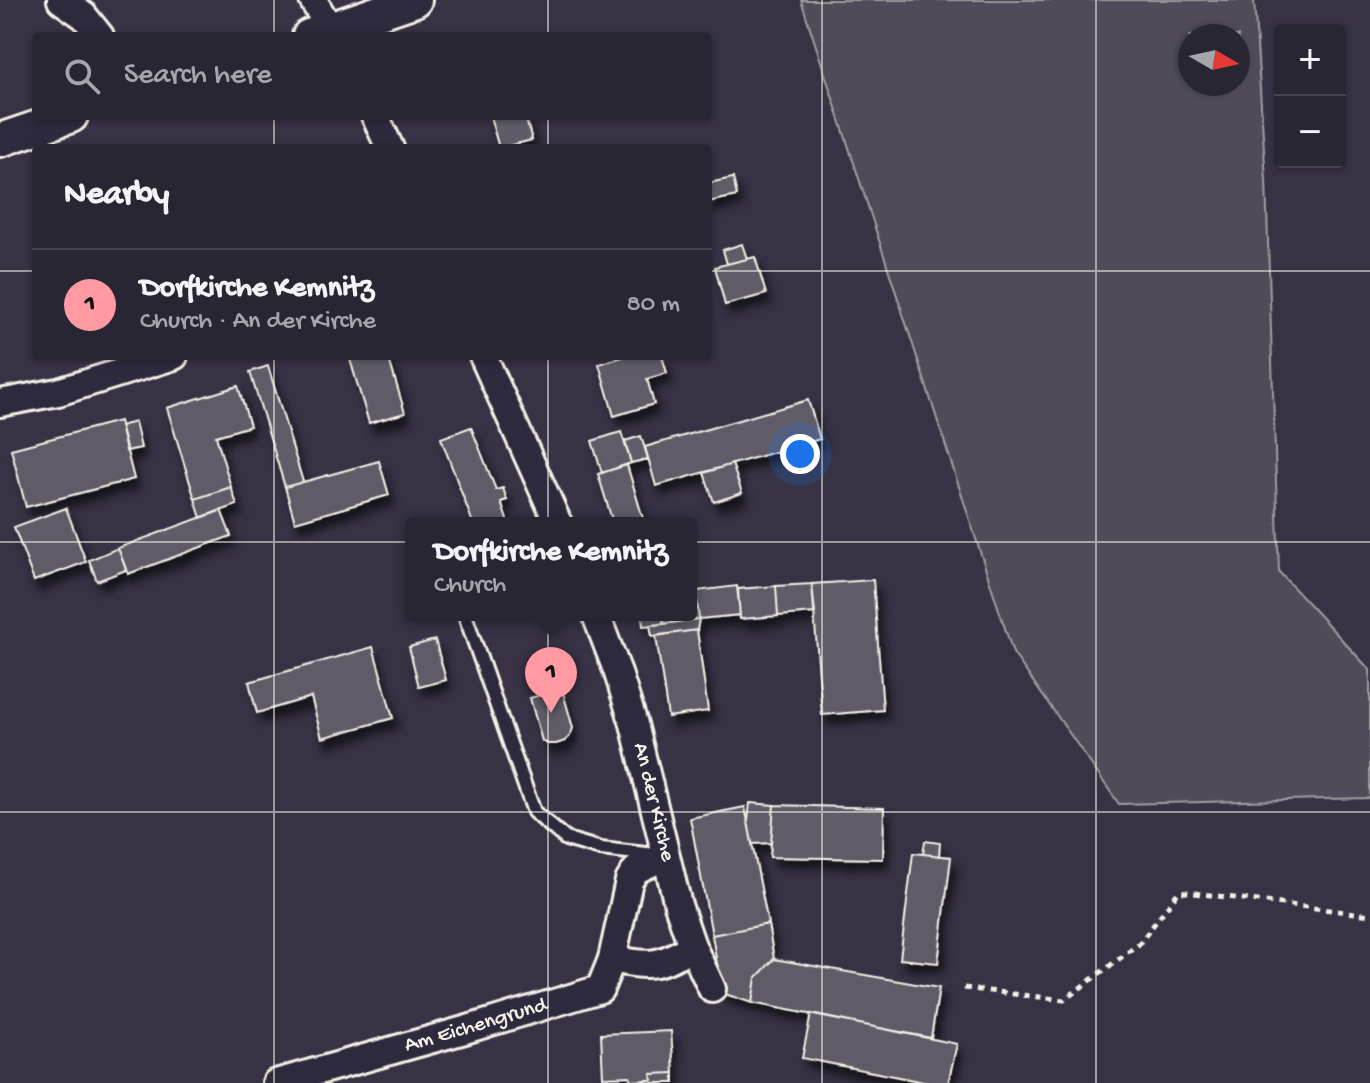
<!DOCTYPE html>
<html lang="en">
<head>
<meta charset="utf-8">
<style>
  :root { --surface:#292633; --page:#312e3b; --text:#f1f3f6; --muted:#a5a5ac; --line:#45434e; --accent:#ff9aa2 }
  body { margin:0; font-family:"Gochi Hand",sans-serif; background:var(--page); color:var(--text) }
  .controls { position:absolute; right:24px; top:24px; display:grid; overflow:hidden; border-radius:8px; box-shadow:0 2px 6px #0004 }
  .controls button { width:72px; height:72px; display:grid; place-items:center; padding:0; border:0; border-bottom:2px solid var(--line); background:var(--surface); color:var(--text); font:40px sans-serif }
  .compass { position:absolute; left:1178px; top:24px; width:72px; height:72px; border-radius:50%; background:var(--surface); box-shadow:0 2px 6px #0004; rotate:99deg }
  .you { position:absolute; left:800px; top:454px; width:28px; height:28px; margin:-20px; border:6px solid #fff; border-radius:50%; background:#1a73e8; box-shadow:0 0 0 12px #1a73e833 }
  .badge { display:grid; place-items:center; width:52px; height:52px; border-radius:50%; background:var(--accent); color:#111; font-size:26px; font-weight:700 }
  .pin { position:absolute; translate:-50% -66px; filter:drop-shadow(0 2px 4px #0008) }
  .pin::after { content:''; position:absolute; top:42px; width:28px; height:24px; background:inherit; clip-path:polygon(0 0,100% 0,50% 100%) }
  .popup { position:absolute; left:405px; top:517px; width:292px; height:104px; box-sizing:border-box; display:grid; place-content:center; border-radius:8px; background:var(--surface); filter:drop-shadow(0 2px 6px #0005); font-size:26px; white-space:nowrap; color:var(--muted) }
  .popup b { font-size:30px; color:var(--text) }
  .popup::after { content:''; position:absolute; left:50%; top:100%; margin-left:-16px; border:16px solid transparent; border-top-color:var(--surface) }
  .list { margin:0; padding:0; list-style:none }
  h2 { display:flex; justify-content:space-between; align-items:center; height:104px; margin:0; padding:0 32px; font-size:34px }
  h2 small { font-size:26px; font-weight:400; color:var(--muted) }
  .list li { display:grid; grid-template-columns:52px 1fr auto; gap:24px; align-items:center; box-sizing:border-box; height:112px; padding:0 32px; border-top:2px solid var(--line) }
  .list b { display:block; font-size:30px; white-space:nowrap }
  .list p { margin:0; font-size:26px; white-space:nowrap; color:var(--muted) }
  .list em { font-size:26px; font-style:normal; color:var(--muted) }
  .icon { flex:none; width:44px; height:44px; fill:none; stroke:currentColor; stroke-width:2; stroke-linecap:round; stroke-linejoin:round }
  .map { position:relative; flex:none; width:1370px; height:1083px; overflow:hidden }
  .search { position:absolute; background:var(--surface); box-shadow:0 2px 6px #0004; left:32px; top:32px; width:680px; height:88px; display:flex; align-items:center; gap:20px; box-sizing:border-box; padding:0 28px; border-radius:8px; color:var(--muted); font-size:30px }
  .panel { position:absolute; background:var(--surface); box-shadow:0 2px 6px #0004; left:32px; top:144px; width:680px; height:216px; border-radius:8px }
  .map>svg:first-child { display:block }
  .green { fill:#504b59; stroke:#a29ea0; stroke-width:2; fill-rule:evenodd }
  .building { fill:#5f5c67; stroke:#f4f1e8; stroke-width:2; filter:url(#shadow) }
  .lines { fill:none; stroke-linecap:round; stroke-linejoin:round }
  .service-casing { stroke:#f4f1e8; stroke-width:18 }
  .minor-casing { stroke:#f4f1e8; stroke-width:32 }
  .tertiary-casing { stroke:#f4f1e8; stroke-width:38 }
  .path { stroke:#f4f1e8; stroke-width:5; stroke-dasharray:6 6; stroke-linecap:butt }
  .service { stroke:#2f2a3d; stroke-width:12 }
  .minor { stroke:#2f2a3d; stroke-width:26 }
  .tertiary { stroke:#2f2a3d; stroke-width:32 }
  .grid { fill:none; stroke:#f4f1e8; stroke-width:2; stroke-opacity:0.55 }
  .labels { text-anchor:middle; dominant-baseline:central; stroke-width:8; stroke-linejoin:round; paint-order:stroke }
  .street-label { font-size:22px; fill:#f4f1e8; stroke:#2f2a3d }
</style>
</head>
<body>
<div class="map">
<svg width="1370" height="1083" viewBox="0 0 1370 1083">
  <defs>
    <filter id="shadow"><feDropShadow dx="5" dy="9" stdDeviation="4" flood-color="#0009"/></filter>
  </defs>
  <rect width="100%" height="100%" fill="#373244"/>
  <filter id="ink" filterUnits="userSpaceOnUse"><feTurbulence type="fractalNoise" baseFrequency=".0125" numOctaves="2"/><feDisplacementMap in="SourceGraphic" scale="16" xChannelSelector="R" yChannelSelector="G"/><feConvolveMatrix kernelMatrix="1 2 1 2 8 2 1 2 1" color-interpolation-filters="sRGB"/></filter>
  <g filter="url(#ink)">
    <!-- green -->
    <path class="green" d="M801,0H1254L1266,180L1279,572L1370,670V798L1119,804L1013,653ZM1190,36H1238V84H1190Z"/>
    <!-- building -->
    <path class="building" d="M490,116H525L532,140L499,148Z
      M733,178L737,196L708,202V183Z
      M742,244L747,259L727,264L723,250Z
      M755,257L766,294L725,305L715,267Z
      M349,356H388L405,413L369,423Z
      M626,356H662L667,373L647,379L654,404L614,416L599,364Z
      M268,366L303,482L285,487L250,372Z
      M238,386L250,426L216,436L231,487L195,499L167,408Z
      M808,400L820,439L656,486L645,447Z
      M119,421L134,479L26,507L11,449Z
      M135,422L141,448L126,451L120,426Z
      M471,427L496,490L503,488L507,500L501,502L508,523H473L441,438Z
      M621,432L631,463L602,473L592,441Z
      M641,436L648,459L631,463L625,441Z
      M379,461L389,495L295,522L285,487Z
      M732,464L742,493L714,502L704,473Z
      M627,465L644,522L613,523L598,474Z
      M231,487L237,505L201,518L195,499Z
      M66,508L86,562L34,581L14,527Z
      M221,510L231,536L128,574L118,548Z
      M118,548L126,570L97,581L89,560Z
      M873,580L883,710L822,715L812,584Z
      M812,584L815,613L778,616L776,586Z
      M737,586L740,615L699,619L696,591Z
      M776,586L778,616L740,619L738,589Z
      M691,591H696L699,619L664,624L663,615H691Z
      M642,615H663L664,624L643,626Z
      M699,619L697,630L652,636L650,625Z
      M697,630L708,711L668,717L656,636Z
      M435,640L446,680L419,687L409,647Z
      M373,647L393,718L322,738L311,697L257,713L249,682Z
      M562,689L573,728L570,736L565,741L556,744H548L542,741L530,698Z
      M750,803L774,805L771,843L752,844L748,821Z
      M774,805L884,808L883,859L770,857Z
      M745,807L768,924L712,935L690,818Z
      M925,841L940,843L939,856L923,854Z
      M913,853L951,857L938,963L900,959Z
      M768,924L774,959L756,978L752,1003L722,993L712,935Z
      M774,959L939,988L931,1038L752,1003L756,978Z
      M811,1014L957,1044L948,1083H929L802,1058Z
      M671,1031L674,1073L651,1074L652,1080L631,1081L630,1076L603,1077L601,1034Z
      M674,1073V1083H644V1080H652L651,1074Z"/>
    <g class="lines">
      <defs>
        <path id="service" d="M465,615L534,812L566,839L601,849L655,855"/>
        <g id="minor">
          <path d="M61,0L84,16L100,36"/>
          <path d="M313,0L334,36"/>
          <path d="M375,116L390,148"/>
          <path d="M483,356L558,523"/>
          <path d="M0,403L58,392L174,356"/>
          <path id="s1" d="M596,615L617,670L634,724L678,905L692,946L712,989"/>
          <path d="M612,959C649,967 660,967 692,946"/>
          <path id="s2" d="M276,1083L468,1029L600,989L612,959L629,881L636,870L666,856"/>
        </g>
        <path id="tertiary" d="M309,36L415,0
          M0,140L71,116"/>
      </defs>
      <!-- service casing -->
      <use href="#service" class="service-casing"/>
      <!-- minor casing -->
      <use href="#minor" class="minor-casing"/>
      <!-- tertiary casing -->
      <use href="#tertiary" class="tertiary-casing"/>
      <!-- path -->
      <path class="path" d="M964,988L1064,1000L1139,944L1179,891L1370,915"/>
      <!-- service -->
      <use href="#service" class="service"/>
      <!-- minor -->
      <use href="#minor" class="minor"/>
      <!-- tertiary -->
      <use href="#tertiary" class="tertiary"/>
    </g>
  </g>
  <!-- grid -->
  <path class="grid" d="M274,0V36M548,0V36M822,0V1083M1096,0V1083M274,116V148M548,116V148M0,271H36M708,271H1370M274,356V1083M548,356V1083M0,542H1370M0,812H1370"/>
  <g class="labels">
    <!-- street labels -->
    <g class="street-label">
      <text stroke="none"><textPath href="#s1" startOffset="196">An der Kirche</textPath></text>
      <text stroke="none"><textPath href="#s2" startOffset="208">Am Eichengrund</textPath></text>
    </g>
  </g>
</svg>
<div class="controls">
<button>+</button>
<button>−</button>
</div>
<svg class="compass" viewBox="-18 -18 36 36"><path d="M0-13l5 13h-10z" fill="#e53935"/><path d="M0 13l5-13h-10z" fill="#a5a5ac"/></svg>
<div class="you"></div>
<div class="pin badge" style="left:551px;top:713px">1</div>
<div class="popup"><b>Dorfkirche Kemnitz</b>Church</div>
<div class="search"><svg class="icon" aria-label="search" viewBox="0 0 24 24"><circle cx="10" cy="10" r="6"/><path d="M15 15l6 6"/></svg>Search here</div>
<section class="panel">
<h2>Nearby<small></small></h2>
<ul class="list">
<li><span class="badge">1</span><div><b>Dorfkirche Kemnitz</b><p>Church · An der Kirche</p></div><em>80 m</em></li>
</ul>
</section>
</div>
</body>
</html>
